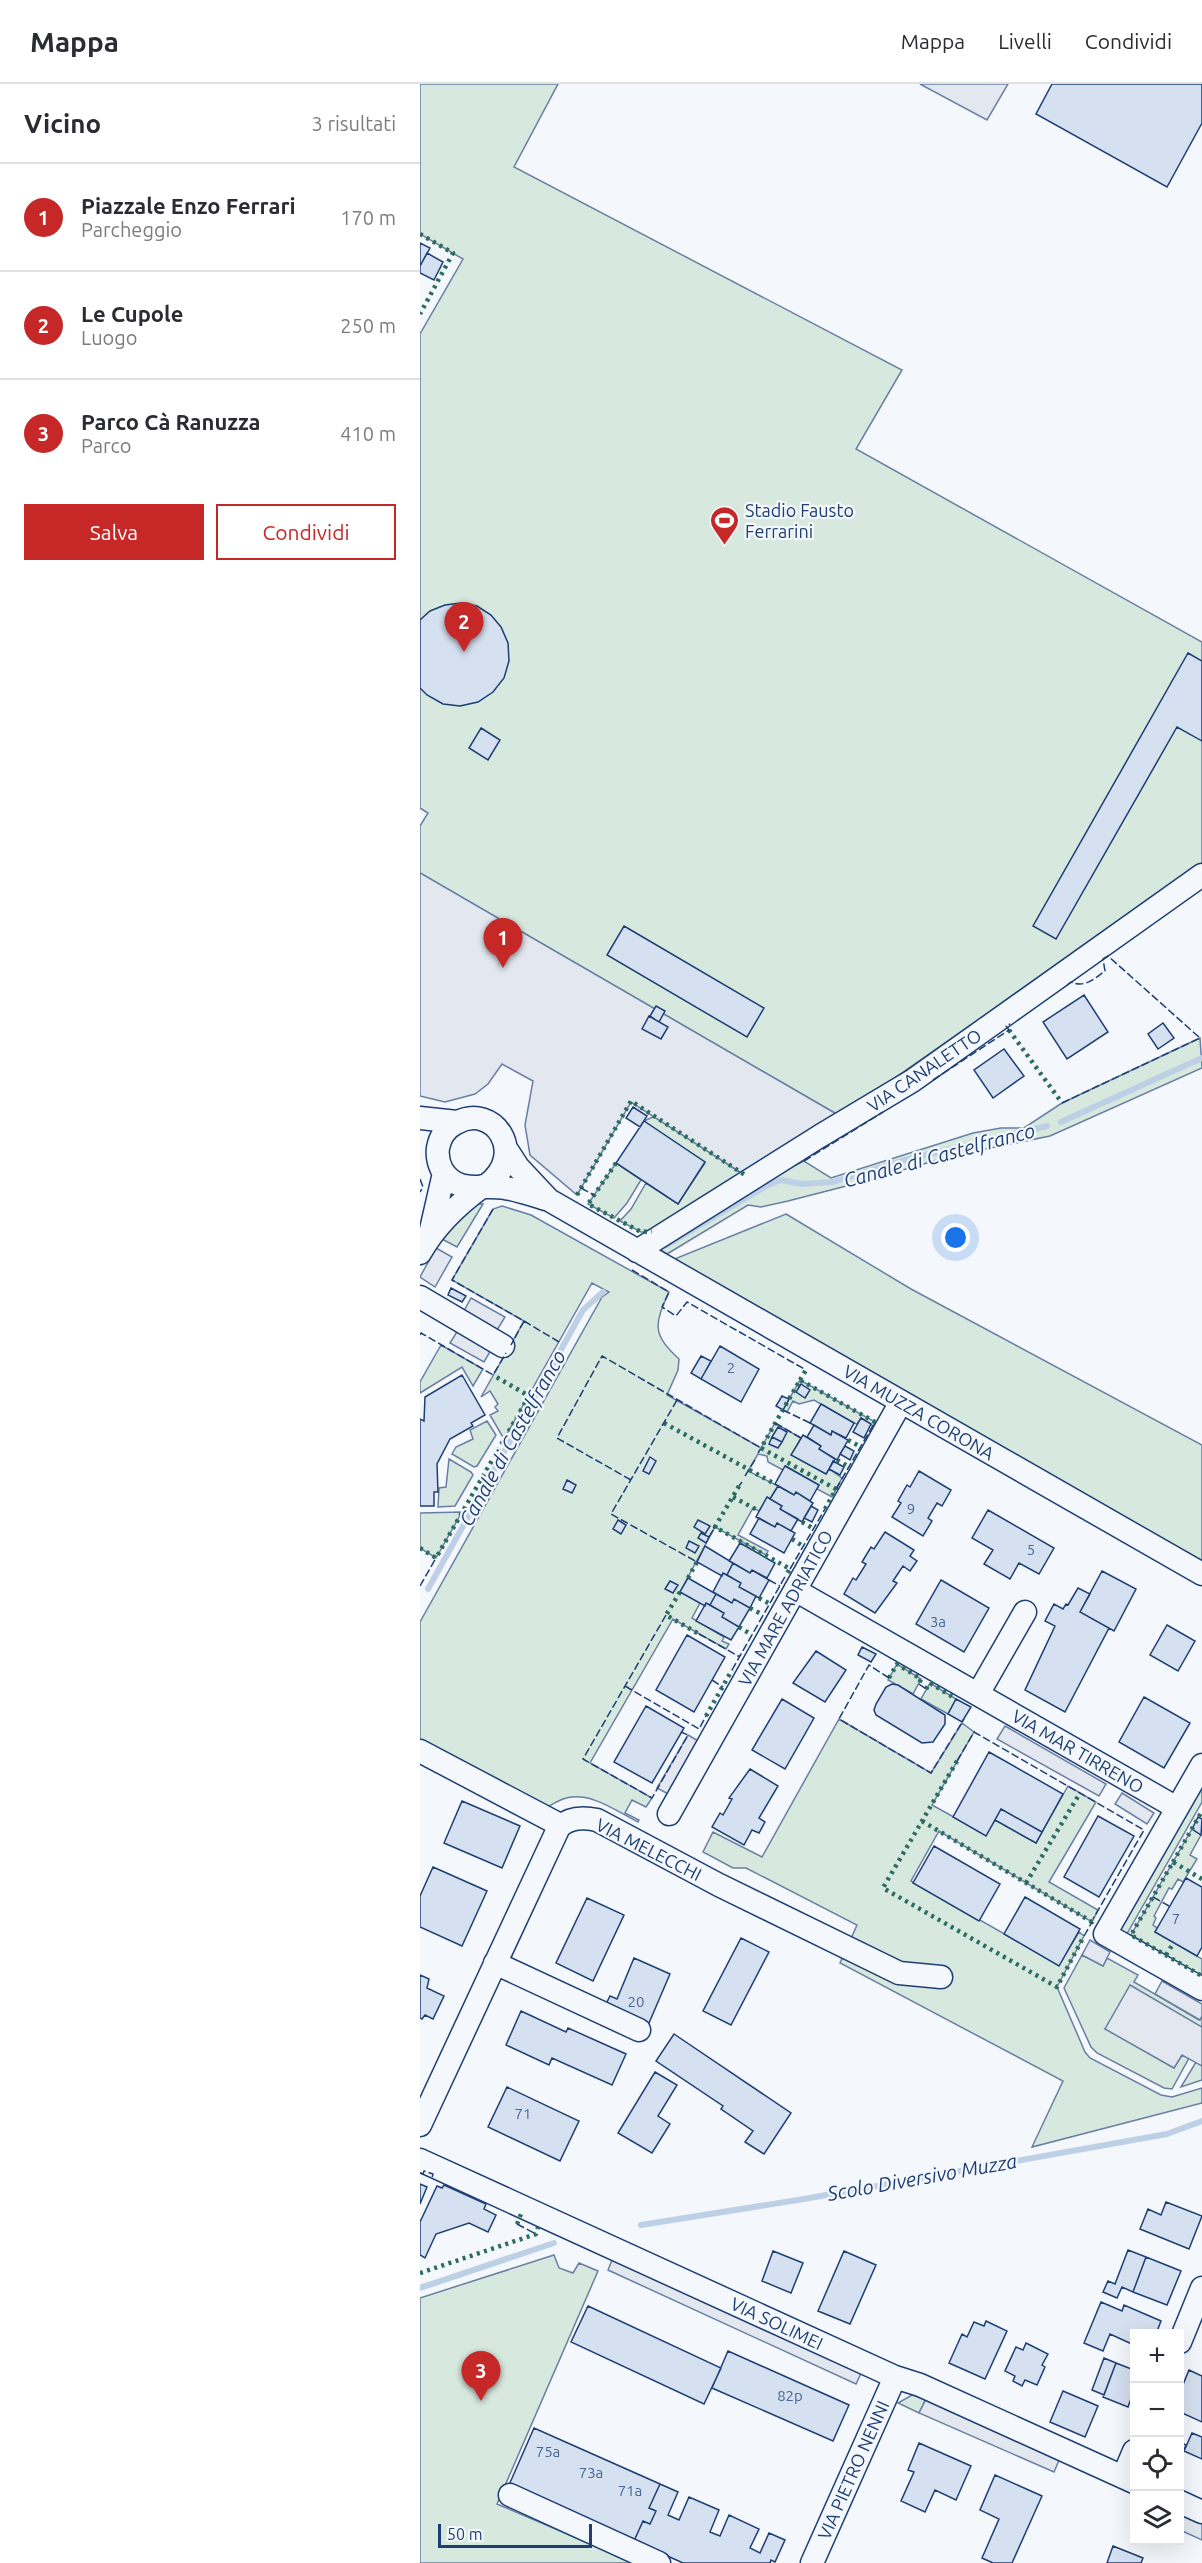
<!DOCTYPE html>
<html lang="it">
<head>
<meta charset="utf-8">
<style>
  :root { --surface:#fff; --page:#f2f2f3; --text:#2b2b33; --muted:#7c7c81; --line:#e1e1e2; --accent:#c62828 }
  body { margin:0; font-family:Ubuntu,sans-serif; background:var(--page); color:var(--text) }
  .controls { position:absolute; right:18px; bottom:18px; display:grid; overflow:hidden; border-radius:0px; box-shadow:0 6px 24px #0002 }
  .controls button { width:54px; height:54px; display:grid; place-items:center; padding:0; border:0; border-bottom:2px solid var(--line); background:var(--surface); color:var(--text); font:30px sans-serif }
  .scale { position:absolute; left:18px; bottom:15px; width:154px; box-sizing:border-box; padding-left:6px; border:3px solid #1d3f73; border-top:0; font-size:16px; line-height:21px; white-space:nowrap; color:#1d3f73; -webkit-text-stroke:4px #f4f7fb; paint-order:stroke }
  .you { position:absolute; left:536px; top:1154px; width:21px; height:21px; margin:-15px; border:4px solid #fff; border-radius:50%; background:#1a73e8; box-shadow:0 0 0 9px #1a73e833 }
  .badge { display:grid; place-items:center; width:39px; height:39px; border-radius:50%; background:var(--accent); color:#fff; font-size:20px; font-weight:700 }
  .pin { position:absolute; translate:-50% -50px; filter:drop-shadow(0 2px 3px #0008) }
  .pin::after { content:''; position:absolute; top:32px; width:21px; height:18px; background:inherit; clip-path:polygon(0 0,100% 0,50% 100%) }
  .list { margin:0; padding:0; list-style:none }
  h2 { display:flex; justify-content:space-between; align-items:center; height:78px; margin:0; padding:0 24px; font-size:26px }
  h2 small { font-size:20px; font-weight:400; color:var(--muted) }
  .list li { display:grid; grid-template-columns:39px 1fr auto; gap:18px; align-items:center; box-sizing:border-box; height:108px; padding:0 24px; border-top:2px solid var(--line) }
  .list b { display:block; font-size:22px; white-space:nowrap }
  .list p { margin:0; font-size:20px; white-space:nowrap; color:var(--muted) }
  .list em { font-size:20px; font-style:normal; color:var(--muted) }
  .actions { display:flex; gap:12px; padding:18px 24px }
  .actions a { flex:1; padding:14px 0; border:2px solid var(--accent); border-radius:0px; text-align:center; font-size:21px; color:var(--accent) }
  .actions .main { background:var(--accent); color:#fff }
  .icon { flex:none; width:33px; height:33px; fill:none; stroke:currentColor; stroke-width:2; stroke-linecap:round; stroke-linejoin:round }
  .map { position:relative; flex:none; width:782px; height:2479px; overflow:hidden }
  header { display:flex; align-items:center; gap:36px; box-sizing:border-box; height:84px; padding:0 30px; background:var(--surface); border-bottom:2px solid var(--line) }
  header strong { font-size:28px }
  nav { display:flex; gap:33px; margin-inline-start:auto; font-size:21px }
  main { display:flex }
  aside { flex:1; background:var(--surface) }
  .map>svg:first-child { display:block }
  .green { fill:#d7e8df; stroke:#687fa3; stroke-width:1.5 }
  .parking { fill:#e3e8f0; stroke:#687fa3; stroke-width:1.5 }
  .lines { fill:none; stroke-linecap:round; stroke-linejoin:round }
  .stream { stroke:#bed0e5; stroke-width:6 }
  .building { fill:#d5e0f0; stroke:#1d3f73; stroke-width:1.5 }
  .minor-casing { stroke:#1d3f73; stroke-width:25 }
  .minor { stroke:#f4f7fb; stroke-width:22 }
  .hedge { stroke:#2c6c60; stroke-width:4.5; stroke-dasharray:3 4.5; stroke-linecap:butt }
  .fence { stroke:#1d3f73; stroke-width:1.5; stroke-dasharray:8 3; stroke-linecap:butt }
  .labels { text-anchor:middle; dominant-baseline:central; stroke-width:4.5; stroke-linejoin:round; paint-order:stroke }
  .number-label { font-size:15px; fill:#4b6792 }
  .poi-label { font-size:18px; fill:#1d3f73; stroke:#f4f7fb; text-anchor:start }
  .street-label { font-size:18px; fill:#1d3f73; stroke:#f4f7fb }
  .water-label { font-size:20px; font-style:italic; fill:#1d3f73; stroke:#f4f7fb }
</style>
</head>
<body>
<header>
<strong>Mappa</strong>
<nav><a>Mappa</a><a>Livelli</a><a>Condividi</a></nav>
</header>
<main>
<aside>
<h2>Vicino<small>3 risultati</small></h2>
<ul class="list">
<li><span class="badge">1</span><div><b>Piazzale Enzo Ferrari</b><p>Parcheggio</p></div><em>170 m</em></li>
<li><span class="badge">2</span><div><b>Le Cupole</b><p>Luogo</p></div><em>250 m</em></li>
<li><span class="badge">3</span><div><b>Parco Cà Ranuzza</b><p>Parco</p></div><em>410 m</em></li>
</ul>
<div class="actions"><a class="main">Salva</a><a>Condividi</a></div>
</aside>
<div class="map">
<svg width="782" height="2479" viewBox="0 0 782 2479">
  <rect width="100%" height="100%" fill="#f4f7fb"/>
  <!-- green -->
  <path class="green" d="M0,0H138L94,83L482,286L436,365L782,558V780L420,1032L0,789V742L8,729L0,724V250L43,175L0,150Z
    M780,954L782,984L630,1052L531,1072L438,1099L368,1117L341,1123L328,1121L247,1170L239,1165L346,1095L384,1077L411,1094L553,1049L581,1044H604L642,1019Z
    M235,1032L326,1092L230,1148H221L200,1137L211,1125L226,1099L258,1120L285,1079L224,1037Z
    M196,1079L221,1096L207,1119L194,1134L168,1120Z
    M56,1120H63L37,1163L20,1154Z
    M82,1122L111,1131L249,1208C234,1241 232,1250 259,1275L258,1286L247,1311L341,1364L355,1339L381,1354L372,1371L406,1390L409,1385L422,1394L412,1413L397,1405L399,1401L366,1382L363,1386L348,1378L347,1372L338,1370L328,1387L358,1402L350,1415L347,1414L339,1427L333,1424L318,1451L348,1467L346,1471L295,1443L260,1508L280,1519L272,1534L304,1553L302,1557L309,1560L306,1565L253,1535L170,1679L232,1714L226,1723L212,1716L205,1729L219,1736L218,1738C196,1727 169,1706 143,1715C135,1718 129,1723 121,1725L0,1661V1538L182,1213L189,1208L172,1199L84,1355L70,1331L78,1327L75,1323L78,1320L70,1307L61,1313L104,1237L32,1196L73,1125Z
    M366,1130L491,1205L782,1361V1480L252,1176Z
    M21,1261L63,1285L53,1302L42,1283L0,1309V1298Z
    M380,1296L455,1338L453,1342L441,1334L437,1340L434,1339L394,1316L379,1320L373,1317L367,1328L363,1326Z
    M67,1337L76,1351L57,1382L54,1383L32,1370L36,1363L53,1355L50,1346Z
    M29,1375L51,1388L53,1391L35,1422L18,1423L19,1404L26,1403Z
    M42,1428L16,1474L0,1464V1429Z
    M477,1580L501,1595L493,1610L468,1596Z
    M510,1599L536,1615L528,1630L501,1615Z
    M419,1635L511,1689L542,1639L554,1648L512,1721L566,1751L575,1736L616,1759L648,1702L676,1718L629,1798L678,1826L672,1838L519,1747L491,1797L639,1881L659,1848L664,1852L637,1903L665,1968L670,1974L741,2011L752,2013L782,2004V2019L612,2063L643,1997L420,1879L437,1841L326,1784H313L283,1768L293,1748L342,1773Z
    M782,1703V1718L704,1855L697,1851Z
    M772,1745L781,1751L770,1771L777,1775L763,1798L758,1795L752,1805L749,1804L734,1832L736,1834L733,1841L737,1844L735,1848L782,1875V1892L711,1851Z
    M662,1871L683,1882L687,1874L718,1891L714,1898L779,1936L782,1932V1943L686,1945L754,1984L762,1971L769,1974L752,2005L744,2004L677,1969L671,1963L644,1904Z
    M776,1978L782,1982V1996L761,2003Z
    M134,2171L139,2184L153,2189L159,2179L178,2187L77,2420L215,2479H0V2214Z
    M492,2311L506,2315L499,2329L478,2319Z"/>
  <!-- parking -->
  <path class="parking" d="M500,0H588L567,36Z
    M0,789L420,1032L326,1092L211,1018L157,1111L110,1071L105,1041L113,997L82,980L68,1000L55,1010L25,1018L0,1012Z
    M16,1164L32,1173L15,1203L0,1193Z
    M51,1214L85,1233L77,1246L44,1227Z
    M38,1246L71,1266L64,1278L30,1259Z
    M585,1642L686,1700L679,1712L577,1655Z
    M268,1651L280,1658L250,1711L237,1704Z
    M702,1709L734,1729L727,1740L695,1720Z
    M670,1856L690,1868L683,1882L662,1871Z
    M742,1897L782,1920V1932L780,1936L735,1910Z
    M710,1901L782,1943V1982L762,1971L754,1984L685,1945Z
    M194,2171L443,2285L436,2300L188,2186Z
    M506,2315L640,2374L634,2388L499,2329Z
    M760,2430L782,2440V2456L760,2446Z"/>
  <g class="lines">
    <!-- stream -->
    <path class="stream" d="M641,1038L782,974
      M247,1161L348,1101L361,1096L382,1100L413,1098L481,1077L627,1042
      M8,1505L163,1226L183,1208
      M221,2141L384,2115L747,2050L782,2037
      M0,2204L134,2159"/>
  </g>
  <!-- building -->
  <path class="building" d="M632,0H782V39L747,103L616,30Z
    M0,159L10,164L0,182Z
    M7,169L23,178L14,196L0,189V182Z
    M41,519L57,522L71,531L81,543L88,559L89,577L84,594L73,608L58,618L40,622L23,620L7,611L0,604V536L10,527L25,521Z
    M768,569L782,577V657L757,643L636,855L613,842Z
    M61,644L80,656L68,676L49,664Z
    M204,842L344,924L327,953L187,871Z
    M664,911L688,948L647,975L623,938Z
    M236,922L245,927L239,938L230,932Z
    M229,932L248,943L241,955L222,945Z
    M743,939L754,954L738,965L728,950Z
    M584,965L604,992L573,1014L554,986Z
    M213,1023L227,1032L220,1043L206,1034Z
    M224,1037L285,1078L258,1120L196,1079Z
    M31,1204L46,1212L42,1218L28,1211Z
    M300,1262L339,1285L321,1318L281,1295Z
    M281,1272L291,1277L281,1295L271,1289Z
    M42,1291L65,1331L51,1339L53,1342L30,1355L17,1380L18,1408H14V1422H0V1335L4,1337L5,1313Z
    M381,1300L390,1306L385,1314L376,1308Z
    M362,1312L369,1315L363,1326L356,1322Z
    M401,1320L434,1339L426,1354L412,1347L411,1351L390,1339Z
    M441,1334L451,1340L444,1354L433,1348Z
    M394,1341L411,1351L412,1347L428,1356L417,1376L399,1365L401,1362L387,1353Z
    M358,1343L367,1348L362,1358L352,1353Z
    M383,1351L401,1362L399,1365L415,1375L406,1390L371,1371Z
    M352,1353L362,1358L358,1364L349,1360Z
    M425,1362L434,1367L430,1376L420,1370Z
    M230,1373L236,1377L229,1390L223,1387Z
    M413,1377L424,1383L420,1391L409,1385Z
    M365,1382L399,1401L390,1417L376,1408L374,1411L355,1400Z
    M499,1387L531,1406L522,1422L517,1419L508,1434L512,1437L503,1452L472,1433L481,1419L478,1417L487,1401L490,1403Z
    M147,1396L156,1401L152,1409L143,1405Z
    M358,1402L374,1411L376,1408L393,1419L382,1438L360,1425L362,1422L350,1415Z
    M347,1413L362,1422L360,1425L378,1435L371,1447L357,1439L355,1443L336,1433Z
    M391,1422L398,1426L392,1438L384,1434Z
    M568,1426L634,1464L619,1490L599,1479L590,1495L564,1480L573,1466L552,1454Z
    M339,1434L355,1443L357,1439L375,1449L364,1469L330,1450Z
    M198,1436L206,1441L201,1450L193,1445Z
    M278,1436L290,1442L285,1450L274,1443Z
    M465,1448L494,1466L490,1472L497,1477L490,1487L483,1482L473,1497L477,1499L455,1529L424,1510L433,1494L436,1496L446,1480L442,1478L451,1463L454,1465Z
    M281,1449L289,1453L286,1459L278,1454Z
    M269,1457L279,1462L275,1469L266,1464Z
    M320,1459L355,1479L347,1494L332,1486L330,1489L309,1477Z
    M285,1462L313,1479L307,1491L303,1489L302,1492L277,1478Z
    M313,1479L330,1489L332,1486L349,1496L339,1514L319,1503L321,1499L307,1491Z
    M682,1487L716,1505L694,1547L660,1528Z
    M303,1489L321,1499L319,1503L336,1512L330,1524L314,1515L312,1519L293,1508Z
    M268,1494L296,1510L290,1521L286,1519L285,1522L260,1508Z
    M521,1496L569,1524L544,1568L496,1540Z
    M250,1497L258,1501L253,1509L245,1505Z
    M658,1504L670,1510L660,1528L689,1544L645,1628L605,1606L635,1542L625,1537L634,1520L643,1525L646,1520L648,1521Z
    M296,1510L312,1519L314,1515L330,1524L319,1543L302,1533L304,1529L290,1521Z
    M286,1519L304,1529L302,1533L319,1543L311,1556L276,1537Z
    M747,1541L775,1557L758,1587L730,1571Z
    M267,1551L305,1573L274,1628L236,1606Z
    M442,1563L456,1570L451,1578L438,1571Z
    M396,1567L426,1586L405,1618L373,1599Z
    M472,1600L478,1601L525,1631V1640L513,1658L502,1659L456,1631L454,1626L456,1620L466,1603Z
    M724,1613L770,1639L744,1684L699,1658Z
    M362,1615L394,1634L365,1685L332,1666Z
    M536,1615L551,1623L542,1638L528,1630Z
    M226,1622L264,1644L232,1699L194,1678Z
    M569,1668L643,1710L622,1748L581,1725L566,1752L533,1733Z
    M330,1685L358,1702L339,1734L345,1738L339,1749L332,1746L324,1761L292,1743L300,1729L303,1731L312,1715L309,1714Z
    M42,1717L100,1742L82,1784L24,1759Z
    M581,1725L622,1748L616,1759L575,1736Z
    M678,1732L714,1752L679,1813L644,1793Z
    M778,1733L782,1735L781,1751L772,1745Z
    M514,1762L580,1800L559,1837L493,1799Z
    M13,1783L67,1807L42,1862L0,1843V1812Z
    M766,1794L782,1803V1863L777,1872L735,1848Z
    M605,1813L660,1845L639,1882L584,1850Z
    M167,1814L204,1831L173,1897L136,1879Z
    M321,1854L349,1868L311,1941L283,1927Z
    M214,1874L250,1890L229,1939L186,1920L190,1912L197,1915Z
    M0,1891L9,1895L7,1904L24,1912L13,1935L5,1931L2,1935L0,1934Z
    M101,1927L146,1948L148,1944L206,1970L192,2001L132,1974L129,1981L86,1961Z
    M254,1950L371,2029L344,2070L325,2058L333,2047L301,2025L303,2022L236,1977Z
    M235,1988L257,2001L238,2032L250,2040L232,2069L198,2049Z
    M87,2003L159,2037L140,2077L68,2043Z
    M0,2100L7,2103L0,2120Z
    M24,2101L66,2120L64,2125L76,2131L68,2148L49,2139L16,2150L5,2174L0,2171V2138L17,2102L22,2104Z
    M746,2118L782,2132L769,2165L720,2145L728,2125L741,2131Z
    M708,2166L726,2173L713,2208L702,2203L697,2214L683,2208L688,2197L695,2200Z
    M353,2167L383,2179L371,2209L342,2197Z
    M424,2167L456,2181L430,2240L398,2227Z
    M726,2173L761,2187L747,2221L713,2208Z
    M681,2218L702,2227L704,2221L741,2237L736,2250H714V2261L690,2250L683,2267L664,2259Z
    M168,2222L301,2284L284,2320L151,2258Z
    M566,2237L587,2247L565,2295L529,2279L542,2250L547,2253L554,2238L564,2242Z
    M606,2259L628,2270L622,2281L625,2283L617,2301L605,2296L602,2302L593,2297L595,2292L585,2287L596,2263L603,2266Z
    M308,2267L429,2321L413,2357L292,2304Z
    M684,2274L696,2279L684,2311L672,2306Z
    M696,2279L714,2286V2306L708,2323L683,2313Z
    M769,2286L782,2292V2338L760,2328V2308Z
    M643,2307L678,2322L665,2353L630,2338Z
    M114,2344L240,2400L229,2424L236,2427L230,2440L223,2437L214,2457L89,2401Z
    M772,2349L782,2353V2375L764,2367Z
    M760,2358L766,2361L760,2376Z
    M499,2359L551,2382L536,2416L515,2406L505,2428L481,2417L494,2388L488,2386Z
    M575,2391L622,2412L592,2479H573L562,2474L579,2435L560,2426Z
    M240,2400L258,2408L248,2431L259,2436L269,2413L299,2426L290,2448L300,2452L309,2431L339,2445L330,2464L340,2469L349,2449L365,2456L355,2478L351,2476L350,2479H263L214,2457L223,2437L230,2440L236,2427L229,2424Z
    M693,2462L723,2474L721,2479H687Z"/>
  <g class="lines">
    <defs>
      <path id="minor" d="M0,1034L37,1038
        M87,1066L98,1083L128,1115
        M67,1101C108,1070 74,1018 36,1039C26,1044 20,1053 18,1064C17,1071 19,1080 22,1086C37,1111 62,1100 85,1104C100,1106 115,1112 129,1116L782,1490
        M10,1150L24,1089
        M217,1167L400,1052L492,997L782,791
        M0,1169C15,1142 38,1120 63,1102
        M0,1213L83,1262
        M375,1506L757,1724
        M558,1610L605,1528
        M0,1667L140,1741
        M782,1681L685,1850L782,1905
        M249,1730L481,1318
        M75,1879L219,1946
        M0,2041L139,1743C150,1733 163,1733 177,1736L299,1801L479,1889L521,1893
        M0,2076L475,2293L500,2301L714,2398
        M760,2258L782,2204
        M703,2393L714,2367
        M90,2411L239,2479
        M760,2418L782,2428
        M392,2479L475,2293"/>
    </defs>
    <!-- minor casing -->
    <use href="#minor" class="minor-casing"/>
    <!-- minor -->
    <use href="#minor" class="minor"/>
    <!-- hedge -->
    <path class="hedge" d="M0,150L33,169L0,230
      M589,946L642,1019
      M196,1079L168,1120L221,1148L232,1147
      M157,1111L211,1017L325,1091
      M380,1296L386,1286
      M244,1339L355,1400
      M428,1356L441,1363
      M417,1376L429,1383
      M319,1402L295,1443L370,1485L366,1491
      M313,1413L339,1427
      M405,1425L416,1405L341,1364L380,1296L455,1338
      M382,1438L394,1445
      M372,1455L383,1462
      M0,1464L16,1474L109,1312L73,1291
      M268,1494L277,1478
      M260,1508L246,1531L279,1550
      M339,1514L350,1520
      M330,1524L343,1531
      M319,1543L332,1551
      M469,1594L477,1580L501,1595L499,1600
      M506,1605L510,1599L536,1615
      M286,1632L312,1586
      M537,1677L463,1804L637,1903L664,1852
      M502,1737L672,1838L673,1835
      M753,1778L782,1727
      M782,1795L753,1778L711,1851L782,1892
      M606,1799L660,1709
      M746,1871L754,1858
      M97,2140L101,2130
      M0,2189L116,2150L118,2143"/>
    <!-- fence -->
    <path class="fence" d="M513,996L589,946L586,942L590,940
      M642,1019L780,954L688,872L683,875L685,887C674,895 665,904 651,898L647,901
      M384,1077L463,1028
      M0,1095L3,1103L0,1108
      M161,1104L174,1111
      M73,1125L32,1196L104,1237L91,1261
      M212,1186L249,1208L242,1223L256,1232L267,1218L386,1286
      M104,1237L139,1258
      M0,1251L1,1249L73,1291L86,1269
      M257,1316L191,1430L277,1478
      M363,1326L390,1339
      M355,1339L381,1354
      M325,1392L336,1374
      M211,1396L137,1354L182,1272L341,1364L338,1369
      M319,1402L322,1398
      M416,1405L455,1338
      M289,1453L295,1443
      M370,1485L405,1425
      M349,1496L360,1502
      M0,1502L16,1474
      M246,1531L163,1675L232,1714L268,1651L261,1648
      M279,1550L320,1573
      M312,1586L366,1491
      M469,1594L449,1581L419,1635L511,1689L544,1635
      M292,1596L303,1603
      M499,1600L506,1605
      M205,1602L279,1645L286,1632
      M537,1677L554,1648L724,1746L673,1835
      M733,1813L749,1822
      M664,1852L672,1838
      M0,2089L3,2090L4,2087L13,2090L12,2094
      M97,2140L116,2150"/>
  </g>
  <!-- icons -->
  <defs>
    <symbol id="stadium-pin" viewBox="-11 -11 22 30"><path d="M0 17L-7.5 6A9.5 9.5 0 1 1 7.5 6Z" fill="#c62828" stroke="#f4f7fb"/><path d="M0-5a6.5 5 0 1 0 0 10a6.5 5 0 1 0 0-10ZM-3.5-1.8h7v3.6h-7Z" fill="#fff"/></symbol>
  </defs>
  <g fill-rule="evenodd">
    <use href="#stadium-pin" x="288" y="420" width="33" height="45"/>
  </g>
  <g class="labels">
    <!-- number labels -->
    <g class="number-label">
      <text x="311" y="1283">2</text>
      <text x="491" y="1424">9</text>
      <text x="611" y="1465">5</text>
      <text x="518" y="1537">3a</text>
      <text x="756" y="1834">7</text>
      <text x="216" y="1917">20</text>
      <text x="103" y="2029">71</text>
      <text x="370" y="2311">82p</text>
      <text x="128" y="2367">75a</text>
      <text x="171" y="2388">73a</text>
      <text x="210" y="2406">71a</text>
    </g>
    <!-- poi labels -->
    <g class="poi-label">
      <text x="325" y="426">Stadio Fausto<tspan x="325" dy="21">Ferrarini</tspan></text>
    </g>
    <!-- street labels -->
    <g class="street-label">
      <text transform="translate(504 986) rotate(-34)">VIA CANALETTO</text>
      <text transform="translate(499 1328) rotate(30)">VIA MUZZA CORONA</text>
      <text transform="translate(365 1524) rotate(-61)">VIA MARE ADRIATICO</text>
      <text transform="translate(658 1667) rotate(30)">VIA MAR TIRRENO</text>
      <text transform="translate(229 1765) rotate(27)">VIA MELECCHI</text>
      <text transform="translate(357 2239) rotate(25)">VIA SOLIMEI</text>
      <text transform="translate(433 2386) rotate(-66)">VIA PIETRO NENNI</text>
    </g>
    <!-- water labels -->
    <g class="water-label">
      <text transform="translate(519 1071) rotate(-15)">Canale di Castelfranco</text>
      <text transform="translate(92 1354) rotate(-61)">Canale di Castelfranco</text>
      <text transform="translate(502 2093) rotate(-10)">Scolo Diversivo Muzza</text>
    </g>
  </g>
</svg>
<div class="controls">
<button>+</button>
<button>−</button>
<button><svg class="icon" aria-label="locate" viewBox="0 0 24 24"><circle cx="12" cy="12" r="6"/><path d="M12 2v4M12 18v4M2 12h4M18 12h4"/></svg></button>
<button><svg class="icon" aria-label="layers" viewBox="0 0 24 24"><path d="M12 4l9 5-9 5-9-5zM3 14l9 5 9-5"/></svg></button>
</div>
<div class="scale">50 m</div>
<div class="you"></div>
<div class="pin badge" style="left:83px;top:884px">1</div>
<div class="pin badge" style="left:44px;top:568px">2</div>
<div class="pin badge" style="left:61px;top:2317px">3</div>
</div>
</main>
</body>
</html>
